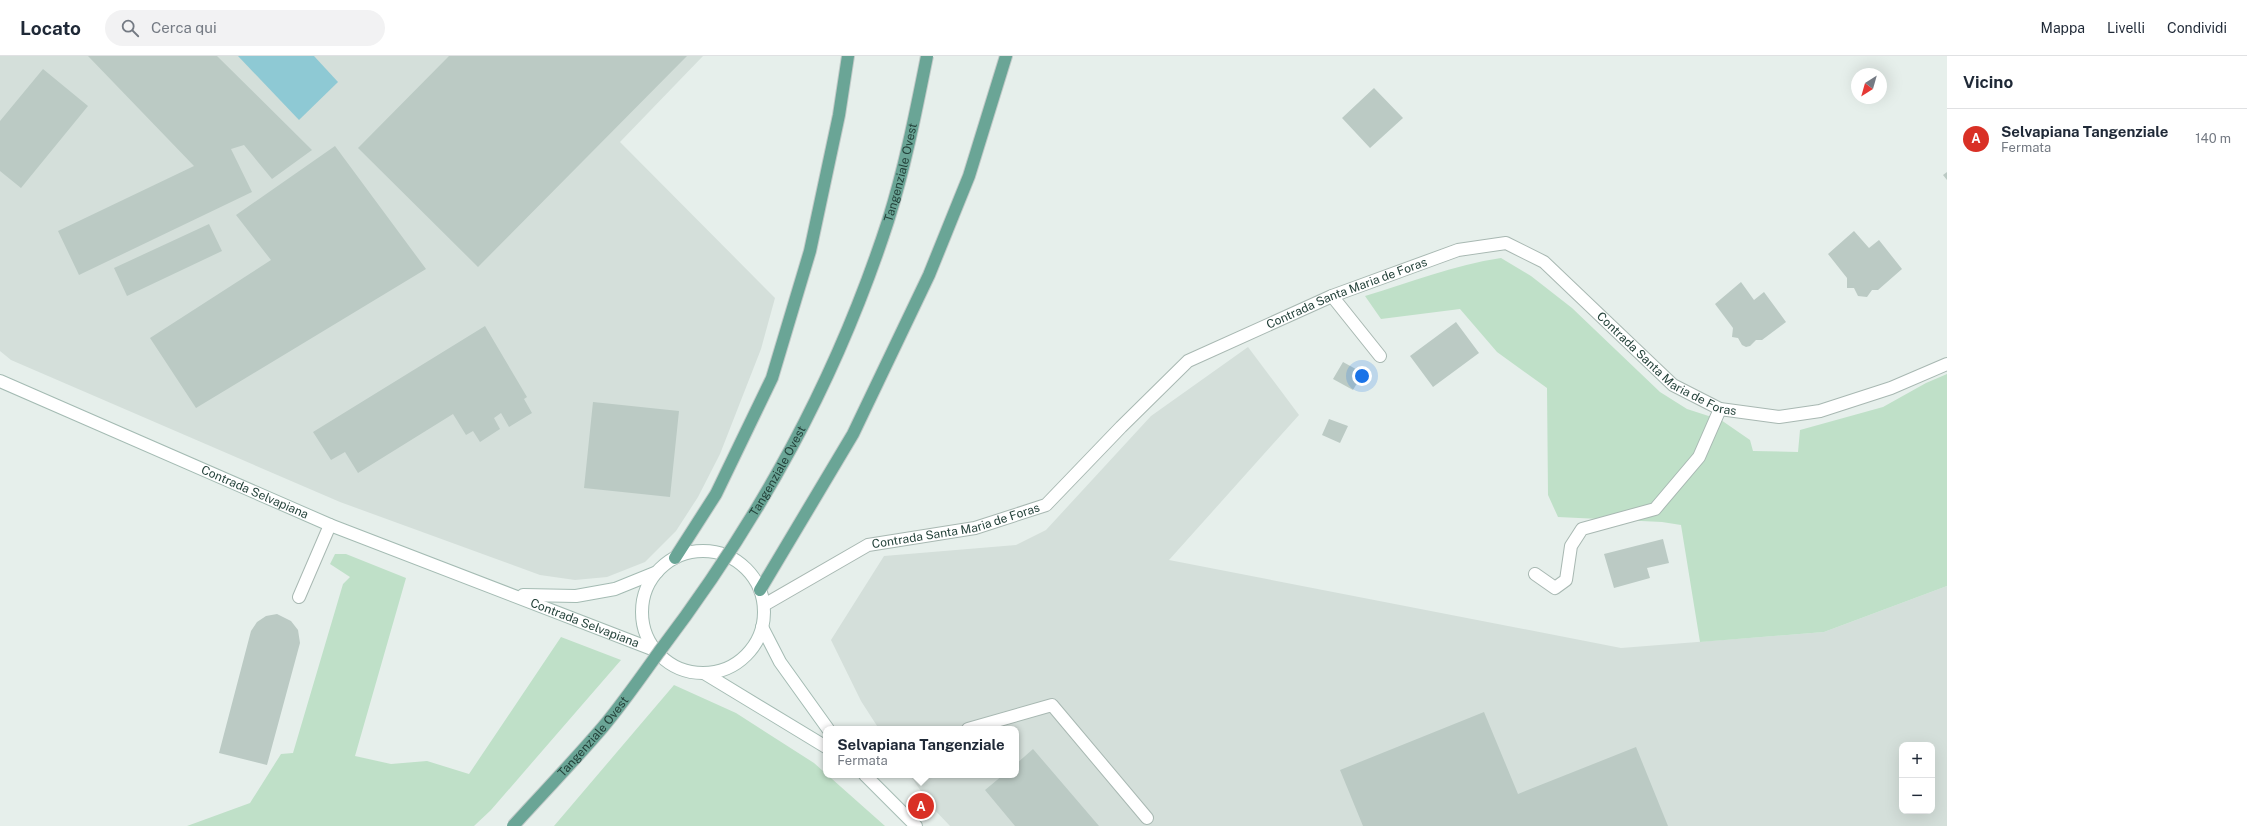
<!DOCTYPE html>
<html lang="it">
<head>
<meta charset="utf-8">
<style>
  :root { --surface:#fff; --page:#f2f2f3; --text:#1f2937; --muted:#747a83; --line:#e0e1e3; --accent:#d93025 }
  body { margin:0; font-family:"Public Sans",sans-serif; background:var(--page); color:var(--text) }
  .controls { position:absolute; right:12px; bottom:12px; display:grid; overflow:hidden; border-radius:8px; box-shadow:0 4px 16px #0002 }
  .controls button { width:36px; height:36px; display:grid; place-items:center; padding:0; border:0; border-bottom:1px solid var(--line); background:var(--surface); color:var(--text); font:20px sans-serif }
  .compass { position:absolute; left:1851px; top:12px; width:36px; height:36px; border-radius:50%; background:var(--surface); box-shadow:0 4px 16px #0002; rotate:217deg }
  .you { position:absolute; left:1362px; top:320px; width:14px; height:14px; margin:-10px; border:3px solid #fff; border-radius:50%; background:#1a73e8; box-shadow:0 0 0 6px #1a73e833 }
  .badge { display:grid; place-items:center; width:26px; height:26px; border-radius:50%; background:var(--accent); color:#fff; font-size:13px; font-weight:700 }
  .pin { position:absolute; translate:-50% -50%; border:2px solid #fff; box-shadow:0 1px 4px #0006 }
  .popup { position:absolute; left:823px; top:670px; width:196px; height:52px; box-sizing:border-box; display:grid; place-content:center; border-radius:8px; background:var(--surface); filter:drop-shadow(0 1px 3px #0005); font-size:13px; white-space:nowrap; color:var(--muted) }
  .popup b { font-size:15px; color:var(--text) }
  .popup::after { content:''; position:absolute; left:50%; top:100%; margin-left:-8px; border:8px solid transparent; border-top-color:var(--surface) }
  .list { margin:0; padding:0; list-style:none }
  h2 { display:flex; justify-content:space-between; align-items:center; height:52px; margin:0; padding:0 16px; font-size:17px }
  h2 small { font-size:13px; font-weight:400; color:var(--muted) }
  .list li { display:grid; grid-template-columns:26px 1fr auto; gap:12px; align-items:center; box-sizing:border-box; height:60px; padding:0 16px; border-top:1px solid var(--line) }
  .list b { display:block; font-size:15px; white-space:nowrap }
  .list p { margin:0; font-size:13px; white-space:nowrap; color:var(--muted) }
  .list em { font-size:13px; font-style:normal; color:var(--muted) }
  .icon { flex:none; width:22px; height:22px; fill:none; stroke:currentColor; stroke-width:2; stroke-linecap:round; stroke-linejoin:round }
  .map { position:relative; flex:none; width:1947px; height:770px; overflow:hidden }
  header { display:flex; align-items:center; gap:24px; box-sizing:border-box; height:56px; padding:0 20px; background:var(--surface); border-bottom:1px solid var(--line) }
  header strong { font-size:19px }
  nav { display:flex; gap:22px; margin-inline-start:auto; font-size:14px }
  .search { width:280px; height:36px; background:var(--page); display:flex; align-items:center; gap:10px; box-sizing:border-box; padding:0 14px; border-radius:22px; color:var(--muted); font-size:15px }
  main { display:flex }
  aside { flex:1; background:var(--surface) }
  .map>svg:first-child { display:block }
  .built { fill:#d4dfda; fill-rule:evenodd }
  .green { fill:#bfe0c8 }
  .water { fill:#8ec9d4 }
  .building { fill:#bbcac4 }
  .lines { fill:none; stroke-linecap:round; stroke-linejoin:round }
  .lane-casing { stroke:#a8b8b2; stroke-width:14 }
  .street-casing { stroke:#a8b8b2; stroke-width:14 }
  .secondary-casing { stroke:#a4bbb3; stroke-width:14 }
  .primary-casing { stroke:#c2cac8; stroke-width:14 }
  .lane { stroke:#fff; stroke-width:12 }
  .street { stroke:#fff; stroke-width:12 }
  .secondary { stroke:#fff; stroke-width:12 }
  .primary { stroke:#6aa596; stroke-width:12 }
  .primary-bridge-casing { stroke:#c2cac8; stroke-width:14; stroke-linecap:butt }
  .primary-bridge { stroke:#6aa596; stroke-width:12 }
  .labels { text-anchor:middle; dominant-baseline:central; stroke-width:4; stroke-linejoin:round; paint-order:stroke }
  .street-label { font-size:12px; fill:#24423a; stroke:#f7fbf9 }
</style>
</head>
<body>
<header>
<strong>Locato</strong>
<div class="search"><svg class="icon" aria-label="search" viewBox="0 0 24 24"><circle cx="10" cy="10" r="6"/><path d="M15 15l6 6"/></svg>Cerca qui</div>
<nav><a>Mappa</a><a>Livelli</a><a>Condividi</a></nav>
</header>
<main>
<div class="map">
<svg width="1947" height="770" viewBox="0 0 1947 770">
  <rect width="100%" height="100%" fill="#e6efeb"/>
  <!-- built -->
  <path class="built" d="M0,0H703L620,86L775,242L761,293L720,398L698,441L676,475L645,506L607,521L575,524L540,519L340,446L11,304L0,295Z
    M1248,291L1299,359L1169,504L1621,592L1824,576L1947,530V770H950L931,750L910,719H1016V673H879L861,645L831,584L884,500L1016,489L1046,474L1151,360ZM1902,689H1932V755H1902Z"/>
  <!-- green -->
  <path class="green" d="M1501,202L1531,220L1572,252L1660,336L1687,353L1721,364L1750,384L1753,395L1798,396L1800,374L1883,351L1926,327L1947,318V530L1824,576L1700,586L1681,469L1662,466L1558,461L1548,439L1547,332L1497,296L1460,253L1381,263L1365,240C1411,226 1454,209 1501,202Z
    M335,498H346L406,522L355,700L391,708L427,705L469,718L561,581L621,604L491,754L474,770H187L250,747L281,698L293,697L343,528L350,521L330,508Z
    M674,629L736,657L814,707L885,770H554Z"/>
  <!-- water -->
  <path class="water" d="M238,0H314L338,26L299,64Z"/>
  <!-- building -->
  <path class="building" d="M88,0H217L312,94L272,123L244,89L231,93L252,136L79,219L58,175L194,110Z
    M449,0H687L478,211L358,92Z
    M43,13L88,50L21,132L0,115V65Z
    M1374,32L1403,62L1370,92L1342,62Z
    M335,90L426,213L196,352L150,282L271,204L236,159Z
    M1947,116V124L1943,119Z
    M209,168L222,195L127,240L114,212Z
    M1854,175L1869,192L1879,184L1902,213L1878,234H1872L1867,241L1858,240L1854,232H1847V222L1828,198Z
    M1741,226L1754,244L1764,236L1786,266L1762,284H1756L1750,290L1746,291L1742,289L1738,282L1732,281L1733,272L1715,248Z
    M1456,266L1479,297L1433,331L1410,300Z
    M485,270L527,341L524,343L532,357L509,371L501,357L494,362L500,373L480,386L473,375L466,379L453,358L358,417L345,396L331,404L313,376Z
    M1343,306L1363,317L1353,334L1333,323Z
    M593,346L679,355L670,441L584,432Z
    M1329,363L1348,370L1340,387L1322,379Z
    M1663,483L1669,507L1647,512L1650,522L1614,532L1604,498Z
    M277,558L291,565L298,574L300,587L267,709L219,697L251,575L257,566L266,560Z
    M1484,656L1518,738L1636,691L1668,770H1363L1340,714Z
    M1033,693L1099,770H1015L985,734L1003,719H1016V708Z"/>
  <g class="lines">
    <defs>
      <path id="lane" d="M1332,240L1380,300
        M1535,518L1555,532L1566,524L1571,490L1582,473L1655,453L1699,401L1720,353
        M299,541L330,469
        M968,673L1052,649L1147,762"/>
      <g id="street">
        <path id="s1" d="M764,549L868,489L975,472L1046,449L1121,371L1188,305L1332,240L1458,194L1506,187L1544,206L1673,329L1720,353L1779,361L1820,355L1891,332L1947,308"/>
      </g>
      <g id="secondary">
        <path id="s2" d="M0,325L330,469L657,595"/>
        <circle cx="703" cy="556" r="61"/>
        <path d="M523,539L576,540L615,533L657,516"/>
        <path d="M762,571L780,606L828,673"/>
        <path d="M704,617L826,691"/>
        <path d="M865,719L916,770"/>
      </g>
      <path id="primary" d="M675,502L716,438L772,322L810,195L839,59L848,0
        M760,534L853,378L929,219L969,120L1006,0"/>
    </defs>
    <!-- lane casing -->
    <use href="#lane" class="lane-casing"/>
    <!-- street casing -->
    <use href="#street" class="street-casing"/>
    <!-- secondary casing -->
    <use href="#secondary" class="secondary-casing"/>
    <!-- primary casing -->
    <use href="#primary" class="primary-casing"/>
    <!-- lane -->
    <use href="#lane" class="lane"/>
    <!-- street -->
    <use href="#street" class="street"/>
    <!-- secondary -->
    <use href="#secondary" class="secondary"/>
    <!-- primary -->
    <use href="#primary" class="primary"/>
    <defs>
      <g id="primary-bridge">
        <path id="s3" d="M513,770C543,737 574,705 603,671C623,647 641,621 659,596C760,463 836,325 888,165C905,111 916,55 927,0"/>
      </g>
    </defs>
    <!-- primary-bridge casing -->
    <use href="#primary-bridge" class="primary-bridge-casing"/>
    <!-- primary-bridge -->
    <use href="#primary-bridge" class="primary-bridge"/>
  </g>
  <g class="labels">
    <!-- street labels -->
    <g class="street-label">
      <text stroke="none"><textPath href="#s3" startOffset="768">Tangenziale Ovest</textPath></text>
      <text stroke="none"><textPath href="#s1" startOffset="678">Contrada Santa Maria de Foras</textPath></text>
      <text stroke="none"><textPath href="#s1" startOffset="1050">Contrada Santa Maria de Foras</textPath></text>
      <text stroke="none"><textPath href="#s3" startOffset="444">Tangenziale Ovest</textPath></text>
      <text stroke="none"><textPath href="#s2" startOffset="278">Contrada Selvapiana</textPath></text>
      <text stroke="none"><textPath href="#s1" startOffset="210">Contrada Santa Maria de Foras</textPath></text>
      <text stroke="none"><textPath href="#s2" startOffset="633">Contrada Selvapiana</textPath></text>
      <text stroke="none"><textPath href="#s3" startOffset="120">Tangenziale Ovest</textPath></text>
    </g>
  </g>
</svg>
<div class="controls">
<button>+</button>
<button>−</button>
</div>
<svg class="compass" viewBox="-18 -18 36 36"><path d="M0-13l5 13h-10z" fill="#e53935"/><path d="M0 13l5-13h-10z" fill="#747a83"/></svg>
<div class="you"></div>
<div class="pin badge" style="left:921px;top:750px">A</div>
<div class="popup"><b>Selvapiana Tangenziale</b>Fermata</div>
</div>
<aside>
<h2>Vicino<small></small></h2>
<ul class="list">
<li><span class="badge">A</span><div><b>Selvapiana Tangenziale</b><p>Fermata</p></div><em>140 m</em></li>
</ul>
</aside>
</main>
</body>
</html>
